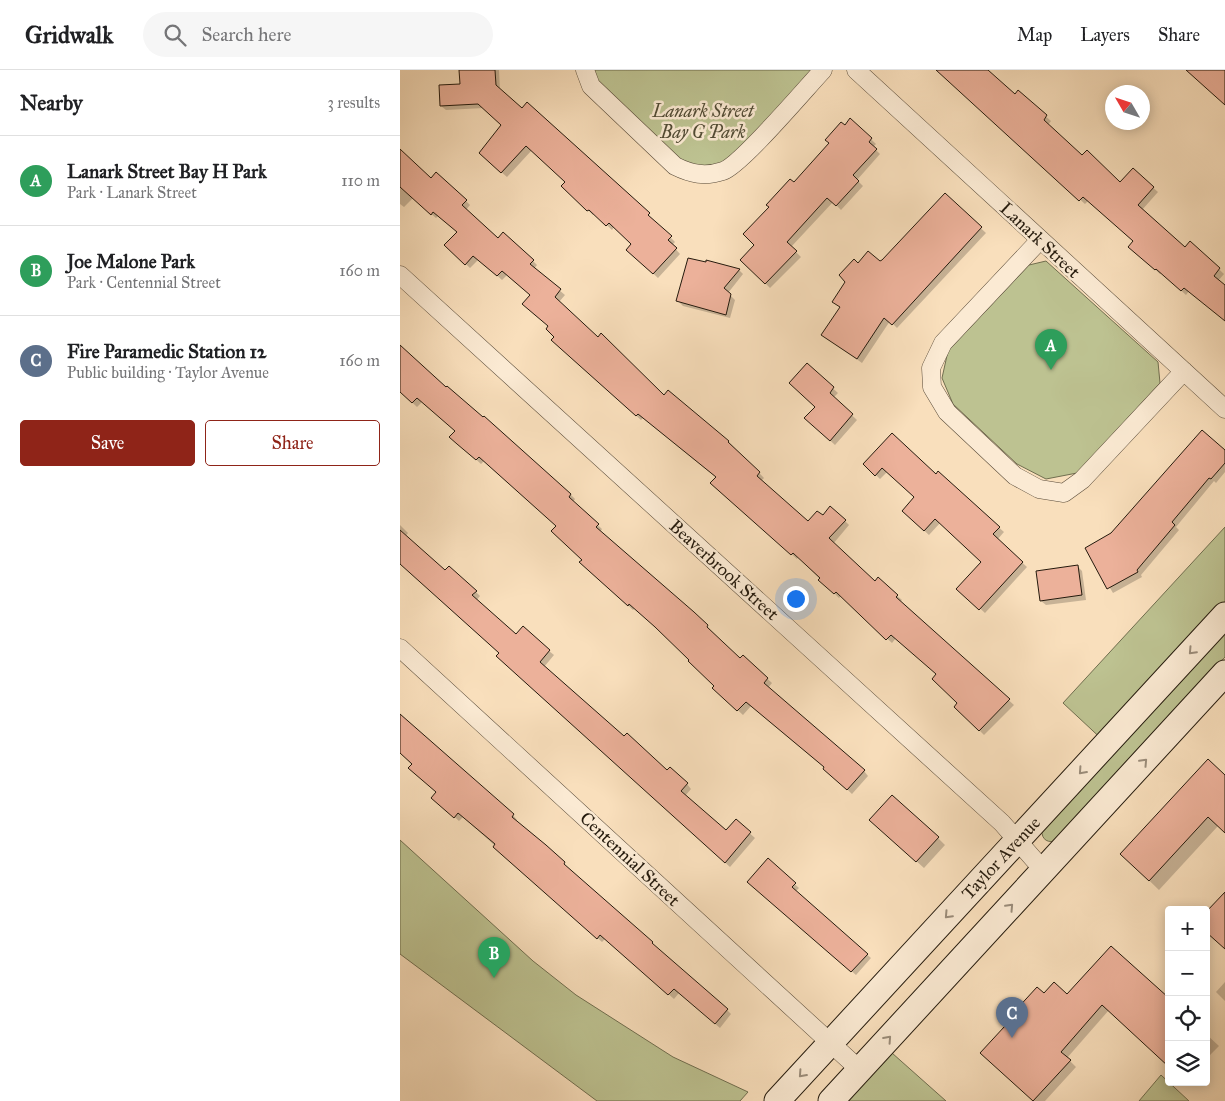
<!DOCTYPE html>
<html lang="en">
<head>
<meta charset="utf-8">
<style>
  :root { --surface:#fff; --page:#f6f6f6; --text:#202124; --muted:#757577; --line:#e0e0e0; --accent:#8f2418 }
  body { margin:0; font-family:"IM FELL Great Primer",serif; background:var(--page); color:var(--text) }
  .controls { position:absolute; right:15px; bottom:15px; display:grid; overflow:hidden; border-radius:5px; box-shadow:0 2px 12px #0003 }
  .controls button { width:45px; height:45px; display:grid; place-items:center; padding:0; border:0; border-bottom:1px solid var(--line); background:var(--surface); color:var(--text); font:25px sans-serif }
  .compass { position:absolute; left:705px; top:15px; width:45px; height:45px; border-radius:50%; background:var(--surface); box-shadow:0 2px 12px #0003; rotate:309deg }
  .you { position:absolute; left:395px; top:528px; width:18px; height:18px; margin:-12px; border:4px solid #fff; border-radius:50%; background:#1a73e8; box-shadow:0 0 0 8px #1a73e833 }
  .badge { display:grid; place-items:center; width:32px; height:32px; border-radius:50%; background:var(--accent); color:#fff; font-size:16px; font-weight:700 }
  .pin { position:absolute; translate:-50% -41px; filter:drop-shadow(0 1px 2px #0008) }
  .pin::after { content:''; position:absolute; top:26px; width:18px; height:15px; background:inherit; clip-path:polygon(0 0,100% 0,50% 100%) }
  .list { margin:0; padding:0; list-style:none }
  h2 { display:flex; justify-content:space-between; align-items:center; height:65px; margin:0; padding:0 20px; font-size:21px }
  h2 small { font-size:16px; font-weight:400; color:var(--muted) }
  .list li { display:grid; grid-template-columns:32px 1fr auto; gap:15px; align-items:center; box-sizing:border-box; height:90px; padding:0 20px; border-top:1px solid var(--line) }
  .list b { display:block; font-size:19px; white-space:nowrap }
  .list p { margin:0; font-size:16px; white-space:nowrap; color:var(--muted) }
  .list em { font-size:16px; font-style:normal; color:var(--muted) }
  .actions { display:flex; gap:10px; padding:15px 20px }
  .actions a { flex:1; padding:11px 0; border:1px solid var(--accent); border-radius:5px; text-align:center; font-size:18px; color:var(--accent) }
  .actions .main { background:var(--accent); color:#fff }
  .icon { flex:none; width:28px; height:28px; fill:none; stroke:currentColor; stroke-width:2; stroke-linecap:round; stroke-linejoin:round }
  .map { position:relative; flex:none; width:825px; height:1031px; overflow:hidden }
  header { display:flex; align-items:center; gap:30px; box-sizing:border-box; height:70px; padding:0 25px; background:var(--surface); border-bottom:1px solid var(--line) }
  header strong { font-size:24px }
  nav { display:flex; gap:28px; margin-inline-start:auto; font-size:18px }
  .search { width:350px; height:45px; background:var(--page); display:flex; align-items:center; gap:12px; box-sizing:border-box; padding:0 18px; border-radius:28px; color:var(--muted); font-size:19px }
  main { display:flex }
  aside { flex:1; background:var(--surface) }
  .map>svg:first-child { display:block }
  .green { fill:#bdc291; stroke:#706e4f }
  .shadow { fill:#0003 }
  .building { fill:#ecb19a; stroke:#241a0d }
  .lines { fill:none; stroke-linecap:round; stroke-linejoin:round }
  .street-casing { stroke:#594b39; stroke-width:19 }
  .secondary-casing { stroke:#241a0d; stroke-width:27 }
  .street { stroke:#fbead3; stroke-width:18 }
  .secondary { stroke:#fbead3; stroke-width:25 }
  .oneway { stroke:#9a8c7a }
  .labels { text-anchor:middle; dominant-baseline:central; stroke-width:5; stroke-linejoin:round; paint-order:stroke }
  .park-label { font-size:18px; font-style:italic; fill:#524c35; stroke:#fbead3 }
  .street-label { font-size:18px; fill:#241a0d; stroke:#fbead3 }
</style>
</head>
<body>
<header>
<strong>Gridwalk</strong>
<div class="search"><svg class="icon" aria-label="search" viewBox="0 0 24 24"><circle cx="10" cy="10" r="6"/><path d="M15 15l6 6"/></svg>Search here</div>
<nav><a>Map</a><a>Layers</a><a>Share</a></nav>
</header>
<main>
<aside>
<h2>Nearby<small>3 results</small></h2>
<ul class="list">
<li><span class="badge" style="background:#2e9e5b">A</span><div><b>Lanark Street Bay H Park</b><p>Park · Lanark Street</p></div><em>110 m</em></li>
<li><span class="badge" style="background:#2e9e5b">B</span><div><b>Joe Malone Park</b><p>Park · Centennial Street</p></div><em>160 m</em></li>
<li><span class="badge" style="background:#5c6f8a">C</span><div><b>Fire Paramedic Station 12</b><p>Public building · Taylor Avenue</p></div><em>160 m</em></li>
</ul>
<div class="actions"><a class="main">Save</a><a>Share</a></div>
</aside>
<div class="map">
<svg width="825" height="1031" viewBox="0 0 825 1031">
  <rect width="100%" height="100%" fill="#f9dfbc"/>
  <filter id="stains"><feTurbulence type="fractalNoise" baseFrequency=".004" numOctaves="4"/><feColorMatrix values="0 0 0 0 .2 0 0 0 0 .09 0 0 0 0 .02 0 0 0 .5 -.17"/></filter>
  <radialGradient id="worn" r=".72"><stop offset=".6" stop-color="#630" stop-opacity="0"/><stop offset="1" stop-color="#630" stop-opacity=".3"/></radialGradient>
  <!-- green -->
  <path class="green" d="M185,0H423L343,86L291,103Z
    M646,191L758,292L760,313L677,403L646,409L617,394L553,334L542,308L548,281L629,195Z
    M825,457V545L707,674L663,633Z
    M825,561V587L657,770C649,774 641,770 642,760Z
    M0,770L133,891L176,925L273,987L348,1022L340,1031H197L0,884Z
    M483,975L546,1031H431Z
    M761,1005L789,1031H739Z"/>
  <!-- shadow -->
  <path class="shadow" d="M60,0H99L100,20L222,118L275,172L272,175L280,184L258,208L228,180L233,174L214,157L212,160L194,143L193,145L162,116L166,112L132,80L107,107L85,88L102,55L84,38L46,40L41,36L61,15Z
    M537,0H586L615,26L618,22L651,51L648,55L683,87L720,114L733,100L758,122L742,140L785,178L791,173L824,204L818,211L825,217V250L789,221L786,225L762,203L760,204L735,181L734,172L689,130L685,134Z
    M451,50L476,74L473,77L480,84L457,110L463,116L441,140L433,132L391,177L401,187L370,218L342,190L356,175L394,114Z
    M0,81L31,109L66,131L70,135L66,140L98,170L133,191L137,195L134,199L165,225L159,232L264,327L328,371L364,408L361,411L408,453L423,447L445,451L449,455L433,474L475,513L478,509L502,530L500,532L614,635L584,665L556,637L559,634L538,605L496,568L492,573L441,526L439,528L398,487L397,489L317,418V408L243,348L241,350L157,275L156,267L131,225L107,205L102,210L79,189L70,198L46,175L58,162L39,145L36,148L13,128L4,137L0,134Z
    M545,125L586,163L497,258L490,251L462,293L423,265L441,238L434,232L458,194L483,192Z
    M339,200L343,204L328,223L335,230L330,248L283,236L278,231Z
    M0,276L46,319L83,349L84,348L171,425L175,429L173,432L202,459L200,462L294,543L340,590L344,587L372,613L368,618L464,701L468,706L452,724L425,698L351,636L343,645L314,618L316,616L291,590L235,538L233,540L186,497L183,490L157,456L84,391L81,394L56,371V361L22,332L17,337L0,321Z
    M407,295L438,323L433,328L457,350L435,375L411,353L416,337Z
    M825,382V402L816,413L814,411L776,457L779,460L741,505L742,507L713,523L686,478L712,464Z
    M465,394L536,405L538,403L604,462L597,470L627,497L585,543L558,518L583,492L540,453L529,465L508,446L515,428L487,402L480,409Z
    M0,455L8,463L5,467L45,502L76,522L80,526L76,531L116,566L123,558L149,581L154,585L144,597L224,668L287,714L291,719L285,726L326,762L336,751L355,768L330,797L103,591L101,583L0,493Z
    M678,497L682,501L686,530L646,535L641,531Z
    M0,645L113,745L117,750L116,752L145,776L168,799L327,940L331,944L320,958L279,923L274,929L205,869L202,872L63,747L59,751L38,732V723L0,682Z
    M825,707V762L818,756L759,820L731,793Z
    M478,757L538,768L545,775L524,798Z
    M368,790L399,818L395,822L471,888L456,905L352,815Z
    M711,877L709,940L667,988L676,997L645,1031H634L588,989L644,925H667Z
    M825,912V931L816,922Z
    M806,964L819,976L806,989Z"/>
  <!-- building -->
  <path class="building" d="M59,0H95L96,15L122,38L127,32L250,143L248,145L272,166L268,170L277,178L253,204L226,180L231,174L209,153L206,156L189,140L187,141L161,116L165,112L126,76L101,103L79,83L101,55L78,34L40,36L39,15L60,14Z
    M536,0H588L615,24L618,20L647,45L644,50L682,85L687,80L720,112L733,98L754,117L738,135L785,177L790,171L820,198L814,206L825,215V251L784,218L781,221L756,199L755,200L728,177L733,171L683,127L679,131Z
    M786,0H825V35L806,18Z
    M450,48L472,68L469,72L477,79L453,105L459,111L436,136L427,128L387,172L397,181L365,214L340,190L354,175L343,164L369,137L366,135L390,109L394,112L429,73L425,70L441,52L445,55Z
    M0,79L31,108L36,102L67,130L62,135L98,168L103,162L134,190L130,194L161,219L155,227L198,267L201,263L264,325L268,320L329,371L328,372L360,402L357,406L408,451L417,441L423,445L430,436L446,450L429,468L475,511L478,507L498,525L496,527L610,629L579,661L554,637L557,633L532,609L536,604L491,565L486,570L436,522L434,524L418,510L420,508L393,483L391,485L310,413L316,407L238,344L236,346L151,270L154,267L146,259L148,256L122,234L130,225L102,201L97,206L73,186L65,195L44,175L57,162L33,142L31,145L0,117Z
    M545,123L582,157L492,255L484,248L457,289L421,265L440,237L432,232L445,212L439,205L454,189L458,193L468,181L480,191L482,190Z
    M288,188L306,192V190L340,199L324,218L331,224L326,245L276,231Z
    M0,275L46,317L47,316L83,347L84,346L171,424L169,427L199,454L196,457L294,542L308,555L307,557L340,588L343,585L368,608L364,613L465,700L447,720L423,699L424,697L346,632L337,641L312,618L314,616L288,591L289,590L255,557L229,534L228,536L179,492L182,490L151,461L156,456L79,387L76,390L57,374L49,367L55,361L17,328L12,333L0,322Z
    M407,293L434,317L430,323L453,344L430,371L404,348L415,337L389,313Z
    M802,360L825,380V393L811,409L809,408L772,452L775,455L737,500L738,502L707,519L685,478L711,463Z
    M492,363L536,404L538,401L600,457L593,464L623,492L579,540L556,519L581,492L535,449L524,461L502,441L514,427L482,398L475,406L463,394Z
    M0,460L45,500L49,496L77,521L72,525L116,564L123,556L150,580L140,592L224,666L227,663L267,700L270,697L288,713L281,721L326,760L336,749L351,762L325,793L96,586L99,583L0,494Z
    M678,495L682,525L640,531L636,501Z
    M0,644L114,744L112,747L146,775L165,792L164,794L253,872L252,873L328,939L315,954L274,919L268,925L200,865L197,869L93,777L95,774L58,743L54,748L31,728L36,722L8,698L12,694L0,683Z
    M808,689L825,705V763L808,747L749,811L720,784Z
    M492,725L539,767L516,792L469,750Z
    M368,788L396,813L392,817L468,884L451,902L347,812Z
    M825,822V879L806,862V842Z
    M711,876L769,928V997L702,935L661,982L671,990L633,1031L580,983L617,943L615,941L637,917L644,923L654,912L667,924Z"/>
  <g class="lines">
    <defs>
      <path id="street" d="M185,0L191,16L275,96C291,104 305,107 323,101C341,95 406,18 423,0
        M456,0L825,339
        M640,170L543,273L531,298L532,317L547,342L615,406L639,419L664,423L682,410L784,301
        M0,205L602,753L644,801
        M0,578L460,1000"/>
      <path id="secondary" d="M377,1031L825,545
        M431,1031L825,603"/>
    </defs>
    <!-- street casing -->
    <use href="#street" class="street-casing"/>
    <!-- secondary casing -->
    <use href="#secondary" class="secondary-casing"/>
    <!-- street -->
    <use href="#street" class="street"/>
    <!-- secondary -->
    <use href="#secondary" class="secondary"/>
  </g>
  <!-- one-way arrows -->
  <defs><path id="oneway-chevron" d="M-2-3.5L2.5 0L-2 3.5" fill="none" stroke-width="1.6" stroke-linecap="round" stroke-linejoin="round" transform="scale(1.25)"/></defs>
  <g class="oneway">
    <use href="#oneway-chevron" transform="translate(792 581) rotate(133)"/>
    <use href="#oneway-chevron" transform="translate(744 692) rotate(-47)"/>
    <use href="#oneway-chevron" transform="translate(682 701) rotate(132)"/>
    <use href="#oneway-chevron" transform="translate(610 837) rotate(-47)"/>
    <use href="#oneway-chevron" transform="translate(548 845) rotate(133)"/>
    <use href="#oneway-chevron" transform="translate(488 969) rotate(-48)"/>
    <use href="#oneway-chevron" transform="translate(402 1004) rotate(132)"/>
  </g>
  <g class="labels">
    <!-- park labels -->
    <g class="park-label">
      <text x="303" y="41">Lanark Street<tspan x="303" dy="21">Bay G Park</tspan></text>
    </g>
    <!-- street labels -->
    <g class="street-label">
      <text transform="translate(640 170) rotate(43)">Lanark Street</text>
      <text transform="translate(324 500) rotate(42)">Beaverbrook Street</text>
      <text transform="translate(601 788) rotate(-47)">Taylor Avenue</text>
      <text transform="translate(230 789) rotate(43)">Centennial Street</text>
    </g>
  </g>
  <rect width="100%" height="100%" filter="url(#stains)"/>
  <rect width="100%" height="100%" fill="url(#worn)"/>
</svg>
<div class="controls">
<button>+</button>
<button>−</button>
<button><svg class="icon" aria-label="locate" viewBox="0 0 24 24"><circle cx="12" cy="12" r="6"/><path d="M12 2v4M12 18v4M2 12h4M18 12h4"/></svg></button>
<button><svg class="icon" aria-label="layers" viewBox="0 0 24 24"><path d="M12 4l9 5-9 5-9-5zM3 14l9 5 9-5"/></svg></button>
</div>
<svg class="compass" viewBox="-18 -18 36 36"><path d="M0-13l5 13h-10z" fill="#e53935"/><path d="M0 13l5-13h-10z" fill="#757577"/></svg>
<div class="you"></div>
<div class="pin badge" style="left:651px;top:300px;background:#2e9e5b">A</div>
<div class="pin badge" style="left:94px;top:908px;background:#2e9e5b">B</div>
<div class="pin badge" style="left:612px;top:968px;background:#5c6f8a">C</div>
</div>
</main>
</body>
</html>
